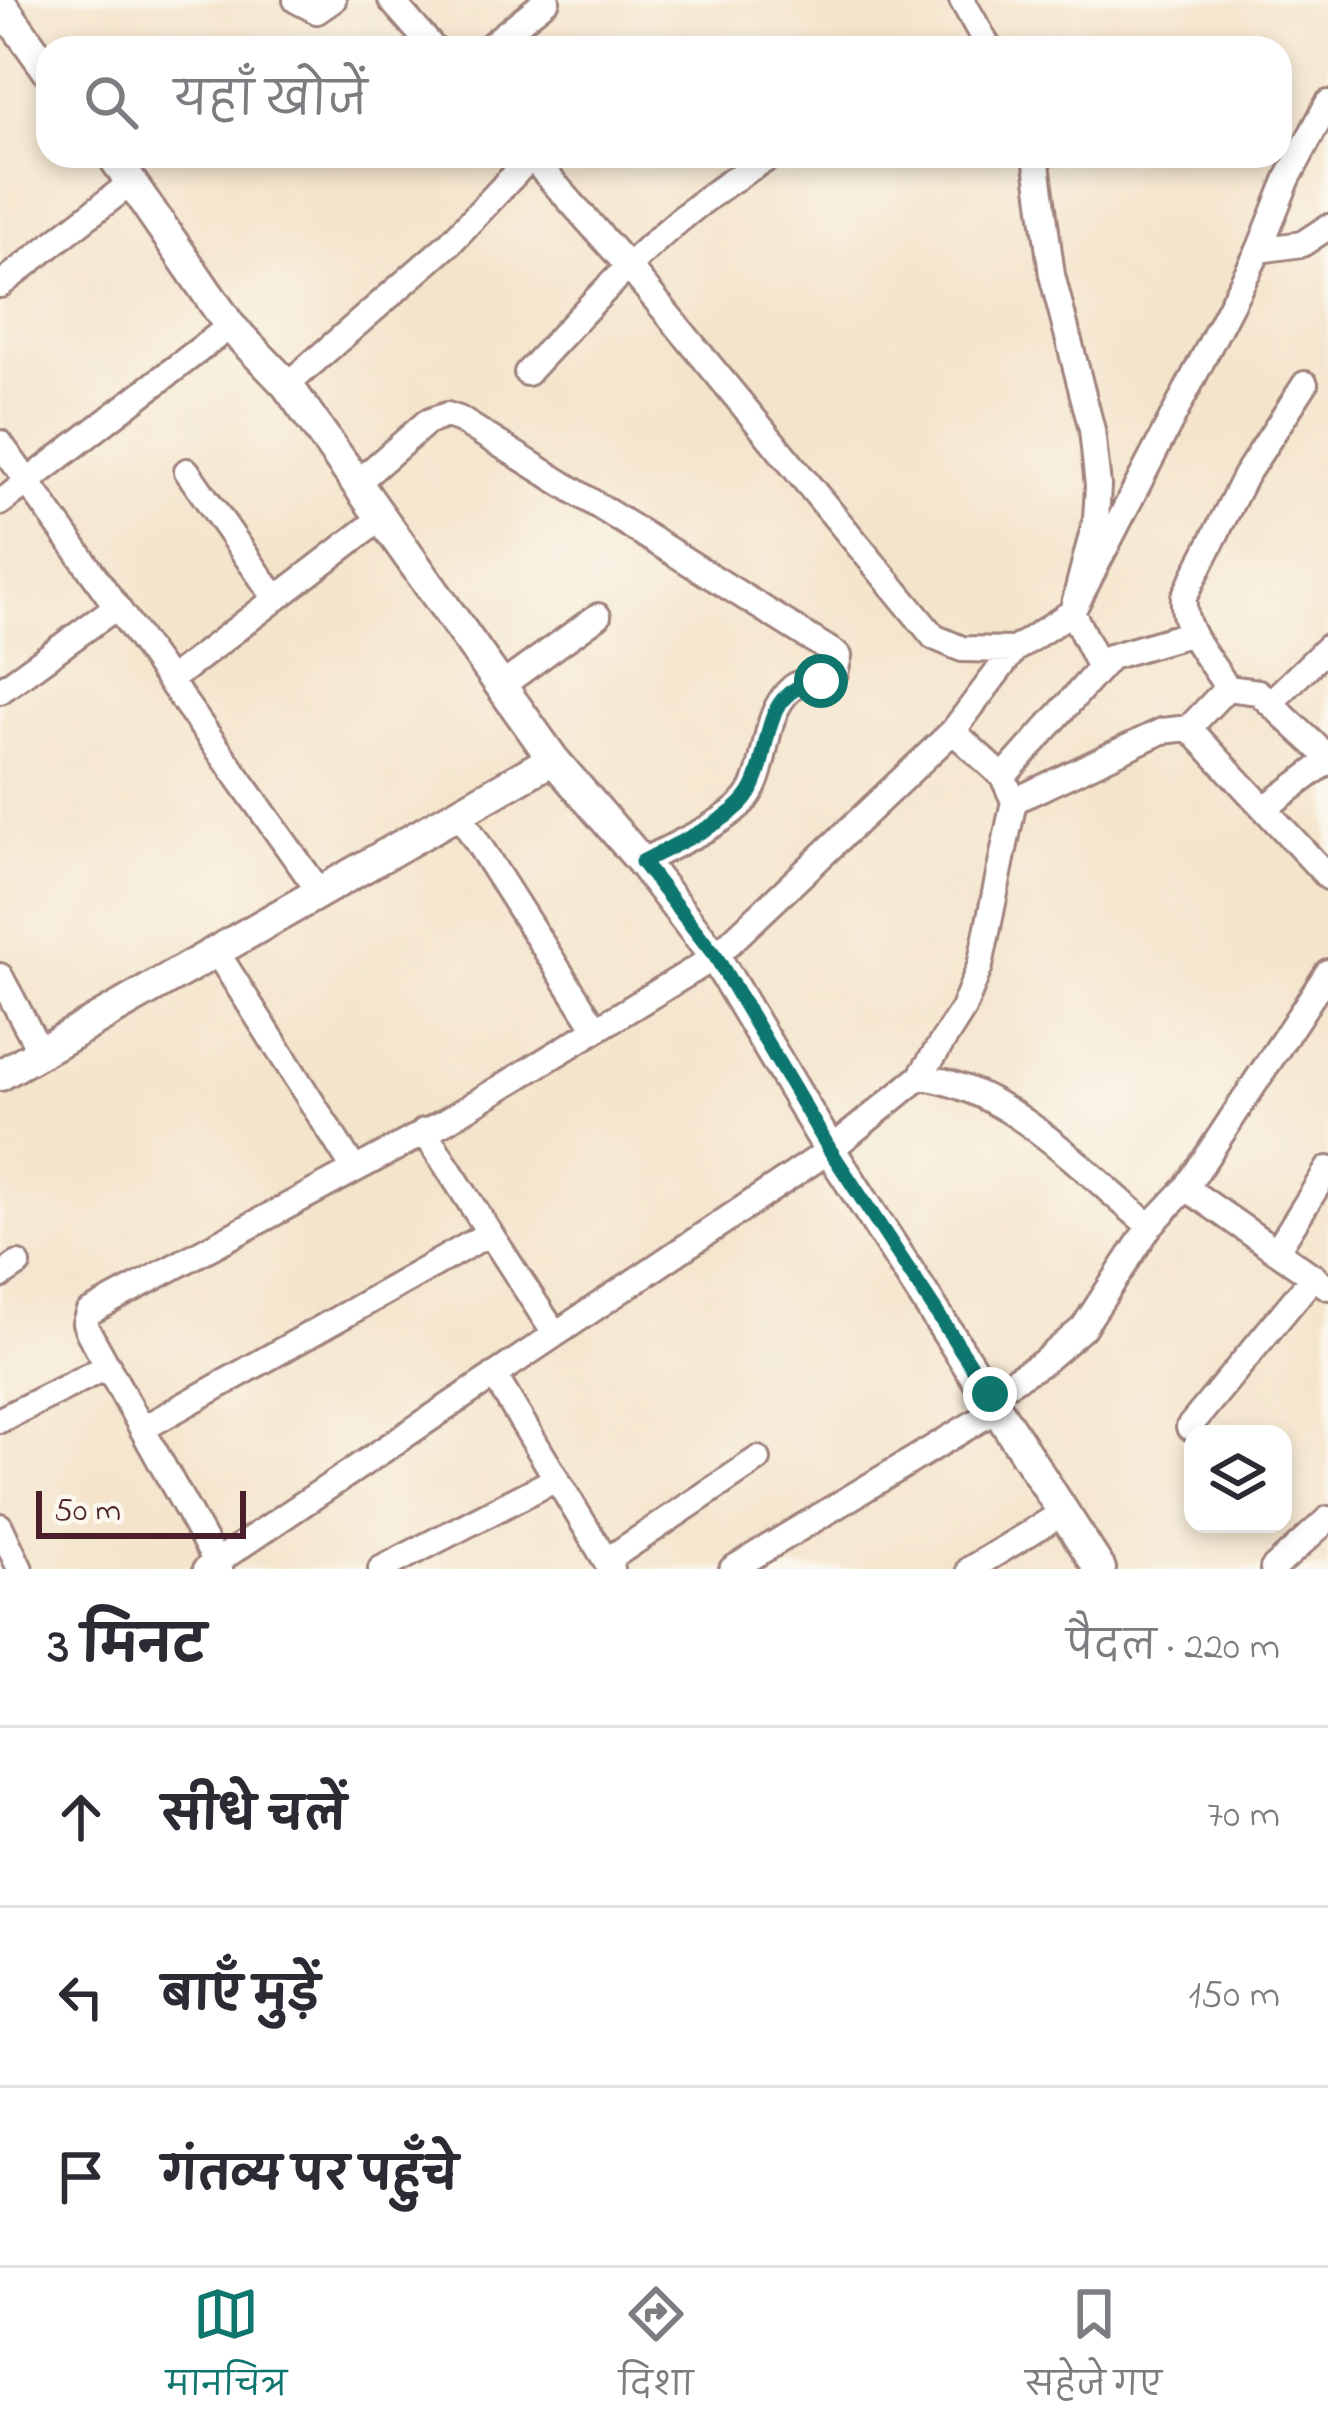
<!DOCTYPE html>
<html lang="hi">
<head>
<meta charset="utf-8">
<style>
  :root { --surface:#fff; --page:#f2f2f3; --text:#2b2b33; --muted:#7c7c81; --line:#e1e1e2; --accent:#0f766e }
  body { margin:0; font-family:"Indie Flower","Playpen Sans Deva",sans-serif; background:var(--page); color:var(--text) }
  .controls { position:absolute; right:36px; bottom:36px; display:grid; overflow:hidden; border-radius:24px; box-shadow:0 6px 18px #0003 }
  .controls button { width:108px; height:108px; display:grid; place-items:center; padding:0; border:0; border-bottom:3px solid var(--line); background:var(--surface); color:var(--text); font:60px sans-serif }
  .scale { position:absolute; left:36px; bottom:30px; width:210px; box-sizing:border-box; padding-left:12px; border:6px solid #4a1f2b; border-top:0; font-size:33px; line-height:42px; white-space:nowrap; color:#4a1f2b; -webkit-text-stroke:9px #fbf7ec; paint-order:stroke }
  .stop { position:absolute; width:36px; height:36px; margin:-27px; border:9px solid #0f766e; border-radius:50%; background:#fff }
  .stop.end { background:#0f766e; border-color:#fff; box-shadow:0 3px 12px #0008 }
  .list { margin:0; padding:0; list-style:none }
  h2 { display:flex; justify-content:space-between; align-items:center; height:156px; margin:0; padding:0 48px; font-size:51px }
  h2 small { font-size:39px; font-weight:400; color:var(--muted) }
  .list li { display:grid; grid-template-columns:78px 1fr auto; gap:36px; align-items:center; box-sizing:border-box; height:180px; padding:0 48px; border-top:3px solid var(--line) }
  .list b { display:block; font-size:45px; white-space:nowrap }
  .list em { font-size:39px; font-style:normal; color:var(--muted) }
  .icon { flex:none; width:66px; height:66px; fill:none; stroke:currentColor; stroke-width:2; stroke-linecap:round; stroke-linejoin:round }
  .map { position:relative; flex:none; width:1328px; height:1569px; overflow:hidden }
  .search { position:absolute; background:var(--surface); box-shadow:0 6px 18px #0003; left:36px; right:36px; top:36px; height:132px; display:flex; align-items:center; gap:30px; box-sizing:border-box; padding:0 42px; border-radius:36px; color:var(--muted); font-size:45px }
  .sheet { height:696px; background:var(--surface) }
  nav { display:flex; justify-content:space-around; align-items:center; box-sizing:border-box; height:168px; border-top:3px solid var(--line); background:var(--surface); font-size:33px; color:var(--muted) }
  nav a { display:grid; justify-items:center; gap:6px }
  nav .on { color:var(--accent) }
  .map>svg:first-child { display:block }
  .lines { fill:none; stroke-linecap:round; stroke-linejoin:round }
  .minor-casing { stroke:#9f827b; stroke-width:30 }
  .tertiary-casing { stroke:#9f827b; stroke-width:36 }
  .minor { stroke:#fff; stroke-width:24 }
  .tertiary { stroke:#fff; stroke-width:30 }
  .route { stroke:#0f766e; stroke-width:15 }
</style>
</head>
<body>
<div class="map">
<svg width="1328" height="1569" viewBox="0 0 1328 1569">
  <rect width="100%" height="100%" fill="#fbf7ec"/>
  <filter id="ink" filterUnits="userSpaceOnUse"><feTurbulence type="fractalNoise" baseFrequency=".00833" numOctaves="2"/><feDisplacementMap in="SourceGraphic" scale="24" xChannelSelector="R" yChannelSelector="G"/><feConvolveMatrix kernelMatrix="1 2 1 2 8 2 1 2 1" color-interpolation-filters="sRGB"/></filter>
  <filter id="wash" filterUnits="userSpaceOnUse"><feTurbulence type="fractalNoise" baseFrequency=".004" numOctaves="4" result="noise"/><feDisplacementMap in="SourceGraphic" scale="48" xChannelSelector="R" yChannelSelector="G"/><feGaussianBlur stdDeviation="2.7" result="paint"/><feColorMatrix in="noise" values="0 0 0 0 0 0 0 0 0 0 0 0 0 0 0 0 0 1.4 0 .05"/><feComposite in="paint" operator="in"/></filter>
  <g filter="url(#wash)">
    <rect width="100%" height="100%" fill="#f4e4cb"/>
  </g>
  <g filter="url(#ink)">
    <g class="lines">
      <defs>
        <path id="minor" d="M296,0L317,11L333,0
          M391,0L433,48
          M962,0L989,48
          M487,48L547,0
          M530,156L627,265L934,637L962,649L1014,650
          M1036,156L1052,275L1092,430L1098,486L1096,519L1072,612L1099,666
          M1259,250L1302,244L1328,227
          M0,285L132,182
          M527,373C601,293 675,209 772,156
          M287,385L450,243L531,157
          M0,443L319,891
          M187,471L276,599
          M357,483L427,422L447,415L459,419L839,656L835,673C822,682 803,678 792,688C760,715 770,769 746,799C725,824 671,846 642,862
          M0,503L230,326
          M169,681L381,518
          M501,686L598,616
          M1227,688L1258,692L1328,757
          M0,691L116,607
          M1271,702L1328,647
          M1189,728L1227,688C1211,659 1181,632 1184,597L1245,476L1305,384
          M953,731L1003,777L1014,801L1162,731L1189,728L1328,877
          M1003,777L1110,657L1192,633
          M1265,808L1328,761
          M458,812L596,1029
          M216,951L354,1169
          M0,976L41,1053
          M920,1077L963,1009L980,966L1014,801
          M424,1131L555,1334
          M1186,1188L1328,1287
          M1277,1250L1328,1169
          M0,1276L18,1264
          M494,1375L611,1569
          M990,1394L1042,1363L1083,1328L1150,1226
          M0,1420L108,1366
          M1189,1427L1314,1276
          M142,1429L490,1233
          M0,1526L20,1569
          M606,1561L758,1459
          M206,1569L830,1150L920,1077C1007,1086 1083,1171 1150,1226L1186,1188L1328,972
          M220,1569L89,1333L85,1323L88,1313L446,1121L715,957L953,731L1014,650L1072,612L1259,250L1288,178L1328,103
          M381,1569L556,1479
          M732,1569L999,1408
          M970,1569L1064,1512
          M1273,1569L1328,1519"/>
        <path id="tertiary" d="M0,3L48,70
          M113,156L230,326L287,385L553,759L642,862L715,957L830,1150L1100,1569
          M0,1075L553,759"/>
      </defs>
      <!-- minor casing -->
      <use href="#minor" class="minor-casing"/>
      <!-- tertiary casing -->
      <use href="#tertiary" class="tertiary-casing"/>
      <!-- minor -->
      <use href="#minor" class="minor"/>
      <!-- tertiary -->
      <use href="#tertiary" class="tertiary"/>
    </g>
  </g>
  <g class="lines" filter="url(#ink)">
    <!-- route -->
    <path class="route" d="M821,681C753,689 776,760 746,798C727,823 671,846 642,862L716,957L830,1150L990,1394"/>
  </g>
</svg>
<div class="controls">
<button><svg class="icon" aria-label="layers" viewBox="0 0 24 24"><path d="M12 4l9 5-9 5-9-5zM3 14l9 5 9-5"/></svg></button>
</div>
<div class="scale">50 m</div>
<div class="stop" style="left:821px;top:681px"></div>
<div class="stop end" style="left:990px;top:1394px"></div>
<div class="search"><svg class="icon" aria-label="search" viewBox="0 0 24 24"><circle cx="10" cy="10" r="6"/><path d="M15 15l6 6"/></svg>यहाँ खोजें</div>
</div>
<section class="sheet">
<h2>3 मिनट<small>पैदल · 220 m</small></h2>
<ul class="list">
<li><svg class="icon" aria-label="ahead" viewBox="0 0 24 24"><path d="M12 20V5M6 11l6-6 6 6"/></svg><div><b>सीधे चलें</b></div><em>70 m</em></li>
<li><svg class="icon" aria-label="left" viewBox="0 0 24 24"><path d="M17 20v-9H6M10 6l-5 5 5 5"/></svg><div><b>बाएँ मुड़ें</b></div><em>150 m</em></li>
<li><svg class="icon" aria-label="arrive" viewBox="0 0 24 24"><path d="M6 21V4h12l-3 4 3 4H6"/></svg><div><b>गंतव्य पर पहुँचे</b></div></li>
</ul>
</section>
<nav>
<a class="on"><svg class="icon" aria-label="map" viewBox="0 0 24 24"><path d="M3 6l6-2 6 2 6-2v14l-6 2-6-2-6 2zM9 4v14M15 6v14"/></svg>मानचित्र</a>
<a><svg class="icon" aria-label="directions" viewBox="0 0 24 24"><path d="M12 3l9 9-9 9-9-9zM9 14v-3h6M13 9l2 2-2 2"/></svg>दिशा</a>
<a><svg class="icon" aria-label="saved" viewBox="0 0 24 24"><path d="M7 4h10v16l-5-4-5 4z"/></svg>सहेजे गए</a>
</nav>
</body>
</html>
